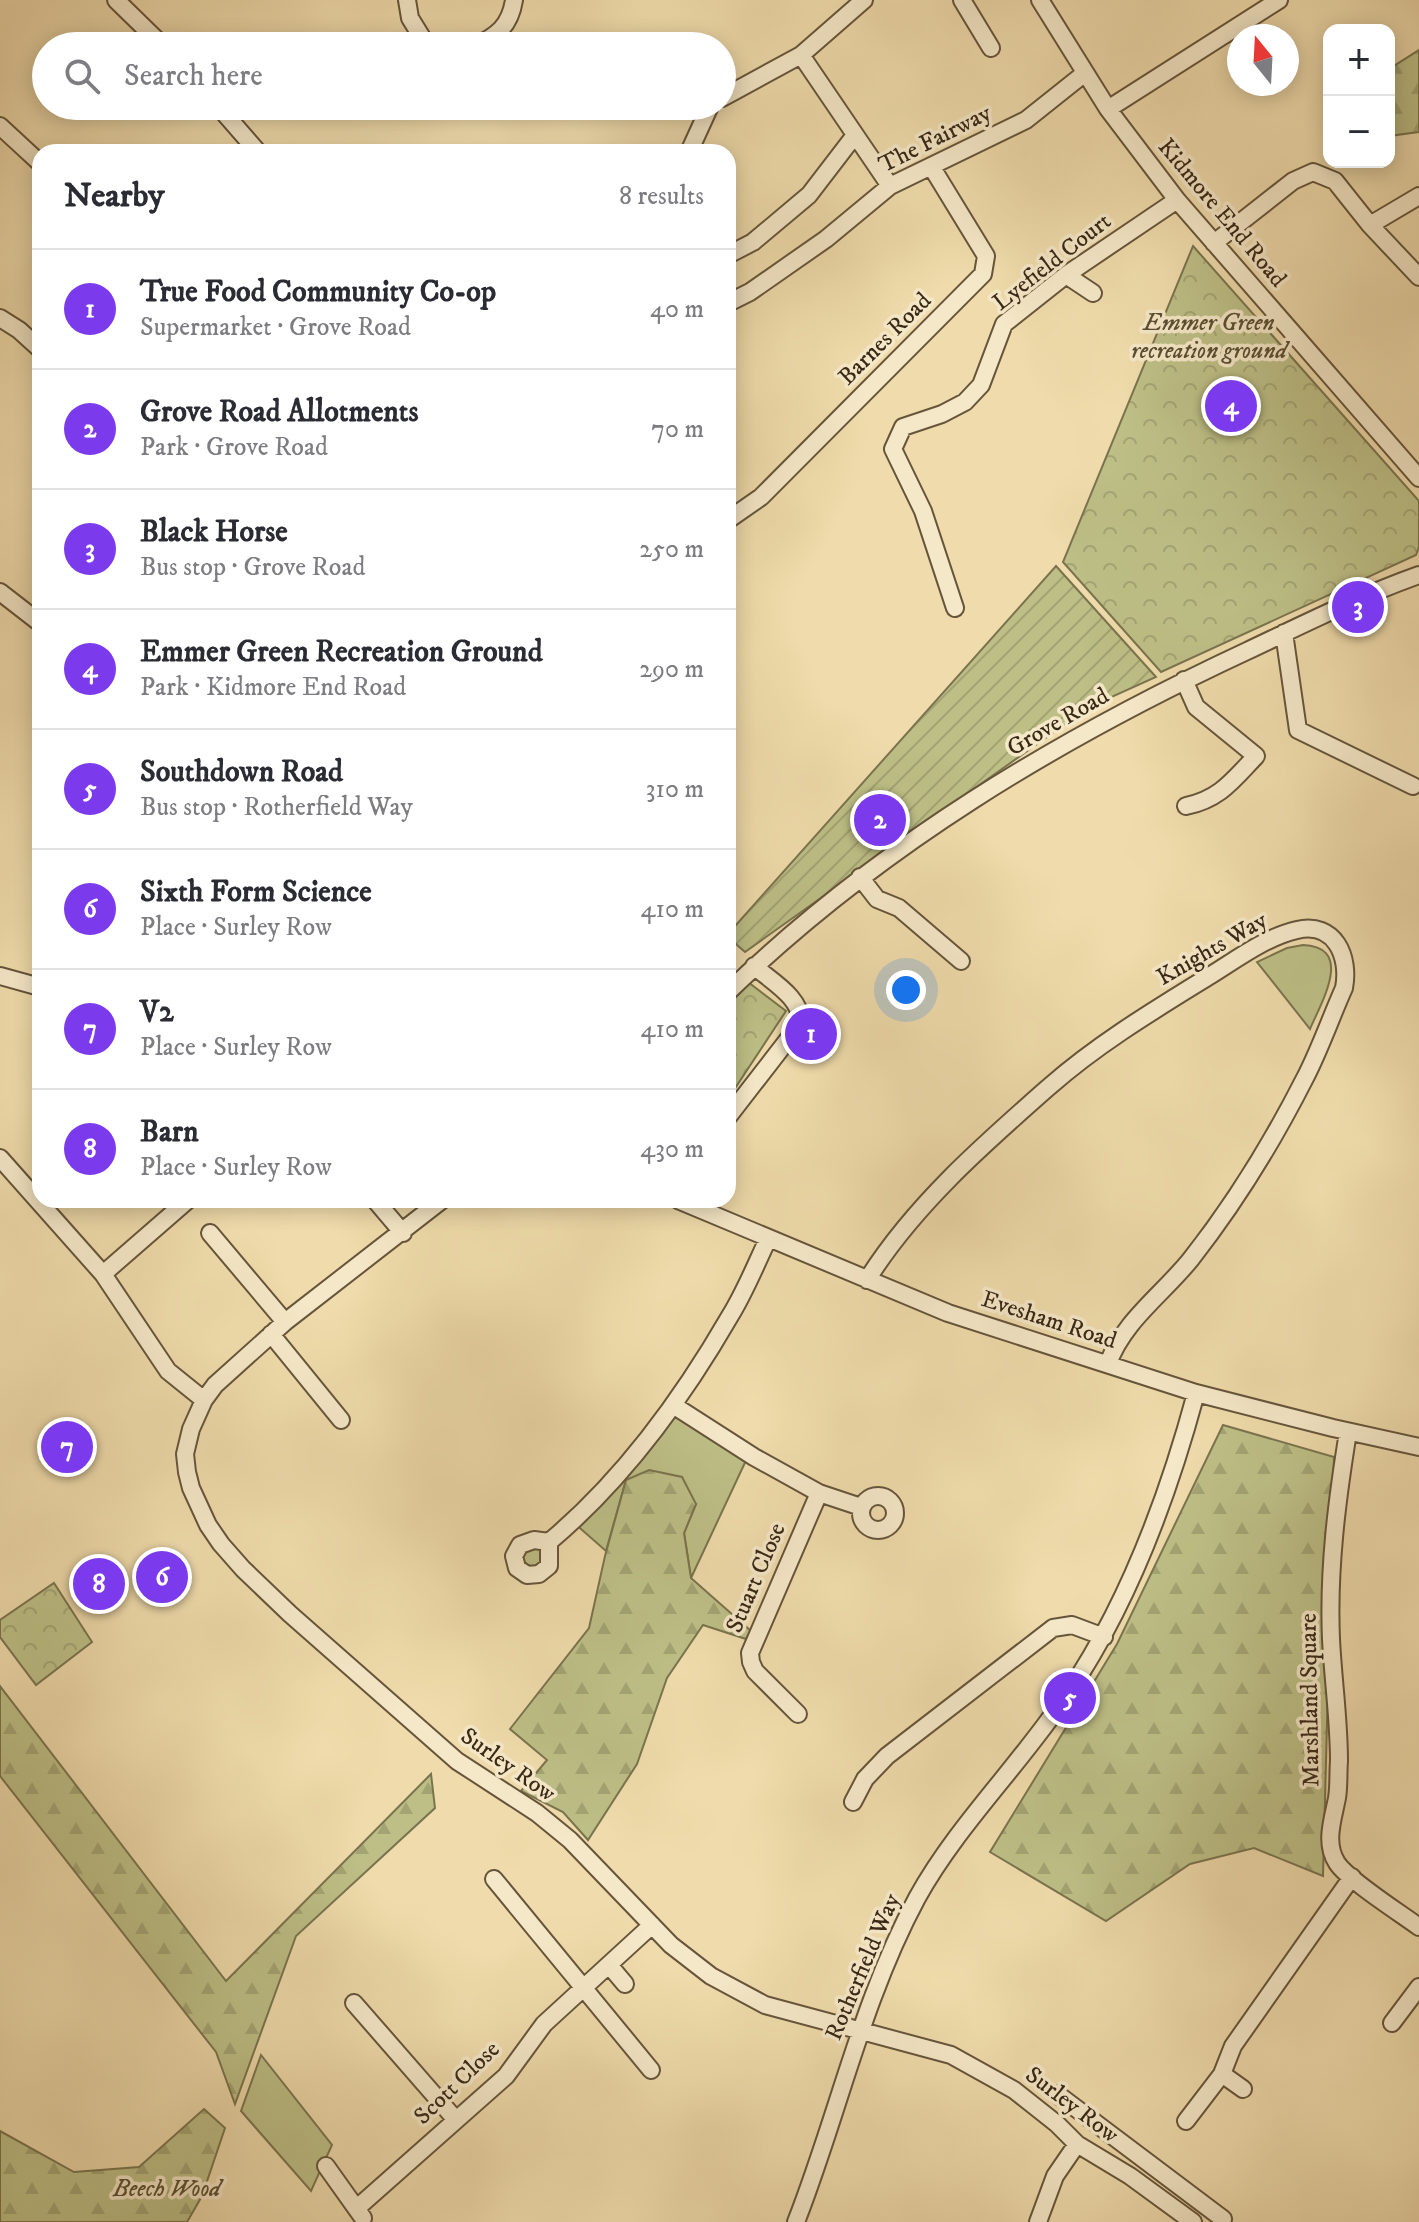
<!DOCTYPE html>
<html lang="en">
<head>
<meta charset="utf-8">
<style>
  :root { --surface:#fff; --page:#f7f7f7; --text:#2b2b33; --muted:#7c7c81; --line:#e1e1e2; --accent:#7c3aed }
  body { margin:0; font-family:"IM FELL DW Pica",serif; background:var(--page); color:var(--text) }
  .controls { position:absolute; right:24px; top:24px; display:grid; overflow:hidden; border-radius:16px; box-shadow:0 4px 20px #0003 }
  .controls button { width:72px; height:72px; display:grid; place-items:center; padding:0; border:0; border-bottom:2px solid var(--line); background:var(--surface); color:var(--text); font:40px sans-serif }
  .compass { position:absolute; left:1227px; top:24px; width:72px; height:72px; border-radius:50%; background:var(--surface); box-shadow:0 4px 20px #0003; rotate:342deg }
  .you { position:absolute; left:906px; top:990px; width:28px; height:28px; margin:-20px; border:6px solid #fff; border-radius:50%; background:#1a73e8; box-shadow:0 0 0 12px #1a73e833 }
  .badge { display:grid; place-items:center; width:52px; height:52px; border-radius:50%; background:var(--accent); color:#fff; font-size:26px; font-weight:700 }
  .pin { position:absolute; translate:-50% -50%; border:4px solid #fff; box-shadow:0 2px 8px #0006 }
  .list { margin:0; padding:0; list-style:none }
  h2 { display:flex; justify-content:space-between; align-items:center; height:104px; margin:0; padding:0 32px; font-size:34px }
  h2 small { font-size:26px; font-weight:400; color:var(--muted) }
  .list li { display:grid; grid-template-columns:52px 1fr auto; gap:24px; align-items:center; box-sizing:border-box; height:120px; padding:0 32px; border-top:2px solid var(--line) }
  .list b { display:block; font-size:30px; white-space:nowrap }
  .list p { margin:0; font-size:26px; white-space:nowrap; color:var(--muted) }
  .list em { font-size:26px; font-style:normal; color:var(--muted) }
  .icon { flex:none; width:44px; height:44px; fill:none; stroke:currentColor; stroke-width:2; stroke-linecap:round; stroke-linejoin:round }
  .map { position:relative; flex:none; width:1419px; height:2222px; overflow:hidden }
  .search { position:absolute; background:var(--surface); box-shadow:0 4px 20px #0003; left:32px; top:32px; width:704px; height:88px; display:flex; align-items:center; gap:20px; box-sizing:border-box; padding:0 28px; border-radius:44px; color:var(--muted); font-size:30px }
  .panel { position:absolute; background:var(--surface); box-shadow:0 4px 20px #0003; left:32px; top:144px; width:704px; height:1064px; border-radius:24px }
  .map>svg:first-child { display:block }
  .grass { fill:#bdbf86; stroke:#7a744e; stroke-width:2 }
  .forest { fill:url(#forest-firs); stroke:#7a744e; stroke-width:2 }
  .park { fill:url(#park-crowns); stroke:#7a744e; stroke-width:2 }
  .garden { fill:url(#garden-furrows); stroke:#7a744e; stroke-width:2 }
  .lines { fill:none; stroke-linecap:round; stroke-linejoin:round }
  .minor-casing { stroke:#66553b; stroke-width:20 }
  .minor { stroke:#f5e8c8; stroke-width:16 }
  .labels { text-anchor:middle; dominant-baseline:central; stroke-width:7; stroke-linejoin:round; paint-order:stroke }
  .street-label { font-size:24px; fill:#382816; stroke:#f5e8c8 }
  .park-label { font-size:24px; font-style:italic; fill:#594e32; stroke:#f5e8c8 }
</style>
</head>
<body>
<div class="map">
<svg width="1419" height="2222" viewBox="0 0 1419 2222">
  <defs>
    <pattern id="forest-firs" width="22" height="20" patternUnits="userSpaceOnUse" patternTransform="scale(2)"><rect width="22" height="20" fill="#bdbf86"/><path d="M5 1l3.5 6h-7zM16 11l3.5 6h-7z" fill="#a3a473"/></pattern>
    <pattern id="park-crowns" width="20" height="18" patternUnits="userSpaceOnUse" patternTransform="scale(2)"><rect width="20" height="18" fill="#bdbf86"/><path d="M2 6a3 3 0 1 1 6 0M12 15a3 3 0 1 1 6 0" fill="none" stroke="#a3a473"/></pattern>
    <pattern id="garden-furrows" width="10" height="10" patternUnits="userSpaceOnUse" patternTransform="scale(2)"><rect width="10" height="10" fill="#bdbf86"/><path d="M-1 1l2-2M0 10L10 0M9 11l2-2" fill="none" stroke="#a3a473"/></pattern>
  </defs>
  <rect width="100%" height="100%" fill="#efdbab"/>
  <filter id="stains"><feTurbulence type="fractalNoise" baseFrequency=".0025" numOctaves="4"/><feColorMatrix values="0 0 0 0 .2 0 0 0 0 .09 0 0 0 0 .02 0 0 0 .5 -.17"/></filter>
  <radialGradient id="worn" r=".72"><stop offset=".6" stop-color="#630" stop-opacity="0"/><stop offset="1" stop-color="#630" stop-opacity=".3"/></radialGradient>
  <!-- grass -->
  <path class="grass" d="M1303,945C1355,947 1321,1003 1310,1029L1257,962L1287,948Z
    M673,1405L749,1454L691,1578L684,1533L696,1504L626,1480L606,1551L573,1522Z
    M523 1557a10 10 0 1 1 20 0a10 10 0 1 1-20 0Z
    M261,2055L332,2145L311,2191L241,2111Z"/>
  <!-- forest -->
  <path class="forest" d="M1419,50V132L1389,136V69Z
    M1223,1425L1334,1457L1323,1876L1254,1848L1190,1864L1106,1921L990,1852L1117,1644Z
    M649,1470L682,1477L696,1504L684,1533L691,1578L751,1631L746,1639L703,1625L667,1678L637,1764L588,1840L563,1812L521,1791L547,1760L510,1729L589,1628L605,1556L626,1480Z
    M0,1686L226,1981L431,1774L435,1808L296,1936L235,2104L216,2052L0,1776Z
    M204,2109L225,2128L202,2196L187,2222H0V2131L74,2172L139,2167Z"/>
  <!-- park -->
  <path class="park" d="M1193,246L1419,501V547L1416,555L1161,672L1063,562Z
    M748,982L786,1011L728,1099V1006Z
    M54,1583L92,1642L36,1685L0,1637V1620Z"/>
  <!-- garden -->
  <path class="garden" d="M1056,566L1156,677L1089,707L745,952L728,937V934Z"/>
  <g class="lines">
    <defs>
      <path id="minor" d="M116,0L163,46
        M407,0L410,18L426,44L440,46
        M962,0L991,48
        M1040,0L1108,109L1177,200L1419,478
        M475,46C497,36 510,26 514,0
        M801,55L890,186
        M722,98L801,55L864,0
        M218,106L258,152
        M1108,109L1279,0
        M0,126L40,163
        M689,152L710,106
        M1370,225L1419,277
        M1214,243L1293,181L1313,172L1335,181L1370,225L1419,196
        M728,255L753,242L809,195L855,135
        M1066,275L1093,293
        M728,303L750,292L826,239L890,186L1026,120L1085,73
        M0,318L19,330L40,349
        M728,520L761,497L983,274L986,256L931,166
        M0,592L40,623
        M955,608L923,511L893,449L903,427L942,414L965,402L981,385L1004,324L1066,275L1177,200
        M1284,633L1298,730L1413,786
        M1184,680L1196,707L1256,756C1233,780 1220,799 1186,806
        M860,877L877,899L899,908L961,961
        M0,976L40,987
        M728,992C879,846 1058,739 1247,651C1304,624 1360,596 1419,575
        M728,1117L800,1024C804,999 771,981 754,966
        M0,1158L103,1274L168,1371L204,1400
        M375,1200L403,1233
        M442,1200L285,1322L215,1385L204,1400L191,1429L185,1454L187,1472L191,1488L208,1525L221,1544L243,1569L290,1614L457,1761L537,1813L570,1840L671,1945L711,1976L765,2005L951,2055L1014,2090L1057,2124L1077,2144L1130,2176L1193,2222
        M678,1200L948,1313L1196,1393L1333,1428L1419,1447
        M210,1233L285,1322
        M103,1274L188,1200
        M867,1280C914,1205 984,1144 1050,1086C1099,1043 1156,1009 1211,975C1237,959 1266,937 1297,930C1335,921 1350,957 1344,988C1331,1017 1320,1049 1305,1078C1273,1141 1235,1203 1191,1259C1164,1293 1123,1321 1108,1364
        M271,1334L341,1420
        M673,1405L754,1457L819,1493L861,1507
        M1348,1432C1337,1500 1328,1569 1331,1639C1333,1680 1339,1720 1339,1761C1338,1773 1339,1786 1337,1798C1333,1819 1324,1843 1337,1863C1348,1880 1400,1913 1419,1927
        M861 1513a17 17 0 1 1 34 0a17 17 0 1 1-34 0Z
        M534,1540L549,1542V1566L539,1574L527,1575L517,1568L514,1556L520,1545Z
        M549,1542C622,1481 682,1399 730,1316C745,1292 756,1264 768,1239
        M798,1714L755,1671L751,1662L750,1653L819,1493
        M853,1802L865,1779L887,1756L1053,1628L1072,1625L1104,1637
        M494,1879L651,2070
        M609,1965L625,1984
        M354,2003L456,2120
        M1392,2023L1419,1987
        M1222,2074L1243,2089
        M1057,2094L1223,2219
        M1186,2121L1222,2074L1233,2046L1352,1877
        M326,2166L363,2218
        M357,2208L506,2076L544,2024L652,1925
        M796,2222C838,2115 862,2000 917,1898C958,1824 1021,1764 1068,1693C1129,1603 1168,1497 1196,1393
        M1038,2222L1055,2176L1077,2144"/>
    </defs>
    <!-- minor casing -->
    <use href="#minor" class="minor-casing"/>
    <!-- minor -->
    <use href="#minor" class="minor"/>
  </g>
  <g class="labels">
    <!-- street labels -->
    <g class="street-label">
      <text transform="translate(935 139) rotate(-27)">The Fairway</text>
      <text transform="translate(1222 213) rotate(50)">Kidmore End Road</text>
      <text transform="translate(1052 262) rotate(-38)">Lyefield Court</text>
      <text transform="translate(885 339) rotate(-45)">Barnes Road</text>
      <text transform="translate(1058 722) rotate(-30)">Grove Road</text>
      <text transform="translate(1212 949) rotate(-30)">Knights Way</text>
      <text transform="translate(1049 1320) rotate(18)">Evesham Road</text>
      <text transform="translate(756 1578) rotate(-67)">Stuart Close</text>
      <text transform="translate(1310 1700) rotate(-91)">Marshland Square</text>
      <text transform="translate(508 1765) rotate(35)">Surley Row</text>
      <text transform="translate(863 1967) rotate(-67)">Rotherfield Way</text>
      <text transform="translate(457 2083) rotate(-44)">Scott Close</text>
      <text transform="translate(1072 2105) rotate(37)">Surley Row</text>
    </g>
    <!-- park labels -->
    <g class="park-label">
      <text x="1209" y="323">Emmer Green<tspan x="1209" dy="28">recreation ground</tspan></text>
      <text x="167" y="2189">Beech Wood</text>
    </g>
  </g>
  <rect width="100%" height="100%" filter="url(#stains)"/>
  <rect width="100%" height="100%" fill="url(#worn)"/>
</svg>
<div class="controls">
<button>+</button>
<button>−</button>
</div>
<svg class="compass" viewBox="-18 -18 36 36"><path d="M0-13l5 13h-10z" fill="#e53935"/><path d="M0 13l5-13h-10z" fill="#7c7c81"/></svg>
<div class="you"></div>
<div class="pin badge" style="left:811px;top:1034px">1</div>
<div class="pin badge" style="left:880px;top:820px">2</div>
<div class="pin badge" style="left:1358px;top:607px">3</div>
<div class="pin badge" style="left:1231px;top:406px">4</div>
<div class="pin badge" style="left:1070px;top:1698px">5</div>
<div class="pin badge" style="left:162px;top:1577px">6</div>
<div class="pin badge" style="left:67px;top:1447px">7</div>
<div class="pin badge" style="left:99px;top:1584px">8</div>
<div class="search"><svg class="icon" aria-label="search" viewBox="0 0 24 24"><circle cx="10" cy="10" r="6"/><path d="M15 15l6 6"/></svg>Search here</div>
<section class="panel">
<h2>Nearby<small>8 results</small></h2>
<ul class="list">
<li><span class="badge">1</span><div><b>True Food Community Co-op</b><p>Supermarket · Grove Road</p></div><em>40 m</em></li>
<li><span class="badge">2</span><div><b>Grove Road Allotments</b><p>Park · Grove Road</p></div><em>70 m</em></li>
<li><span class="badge">3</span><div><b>Black Horse</b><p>Bus stop · Grove Road</p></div><em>250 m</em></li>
<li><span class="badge">4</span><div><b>Emmer Green Recreation Ground</b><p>Park · Kidmore End Road</p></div><em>290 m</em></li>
<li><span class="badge">5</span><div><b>Southdown Road</b><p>Bus stop · Rotherfield Way</p></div><em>310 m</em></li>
<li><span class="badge">6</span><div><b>Sixth Form Science</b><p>Place · Surley Row</p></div><em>410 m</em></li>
<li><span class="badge">7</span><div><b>V2</b><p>Place · Surley Row</p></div><em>410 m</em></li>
<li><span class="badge">8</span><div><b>Barn</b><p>Place · Surley Row</p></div><em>430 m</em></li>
</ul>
</section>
</div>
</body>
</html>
